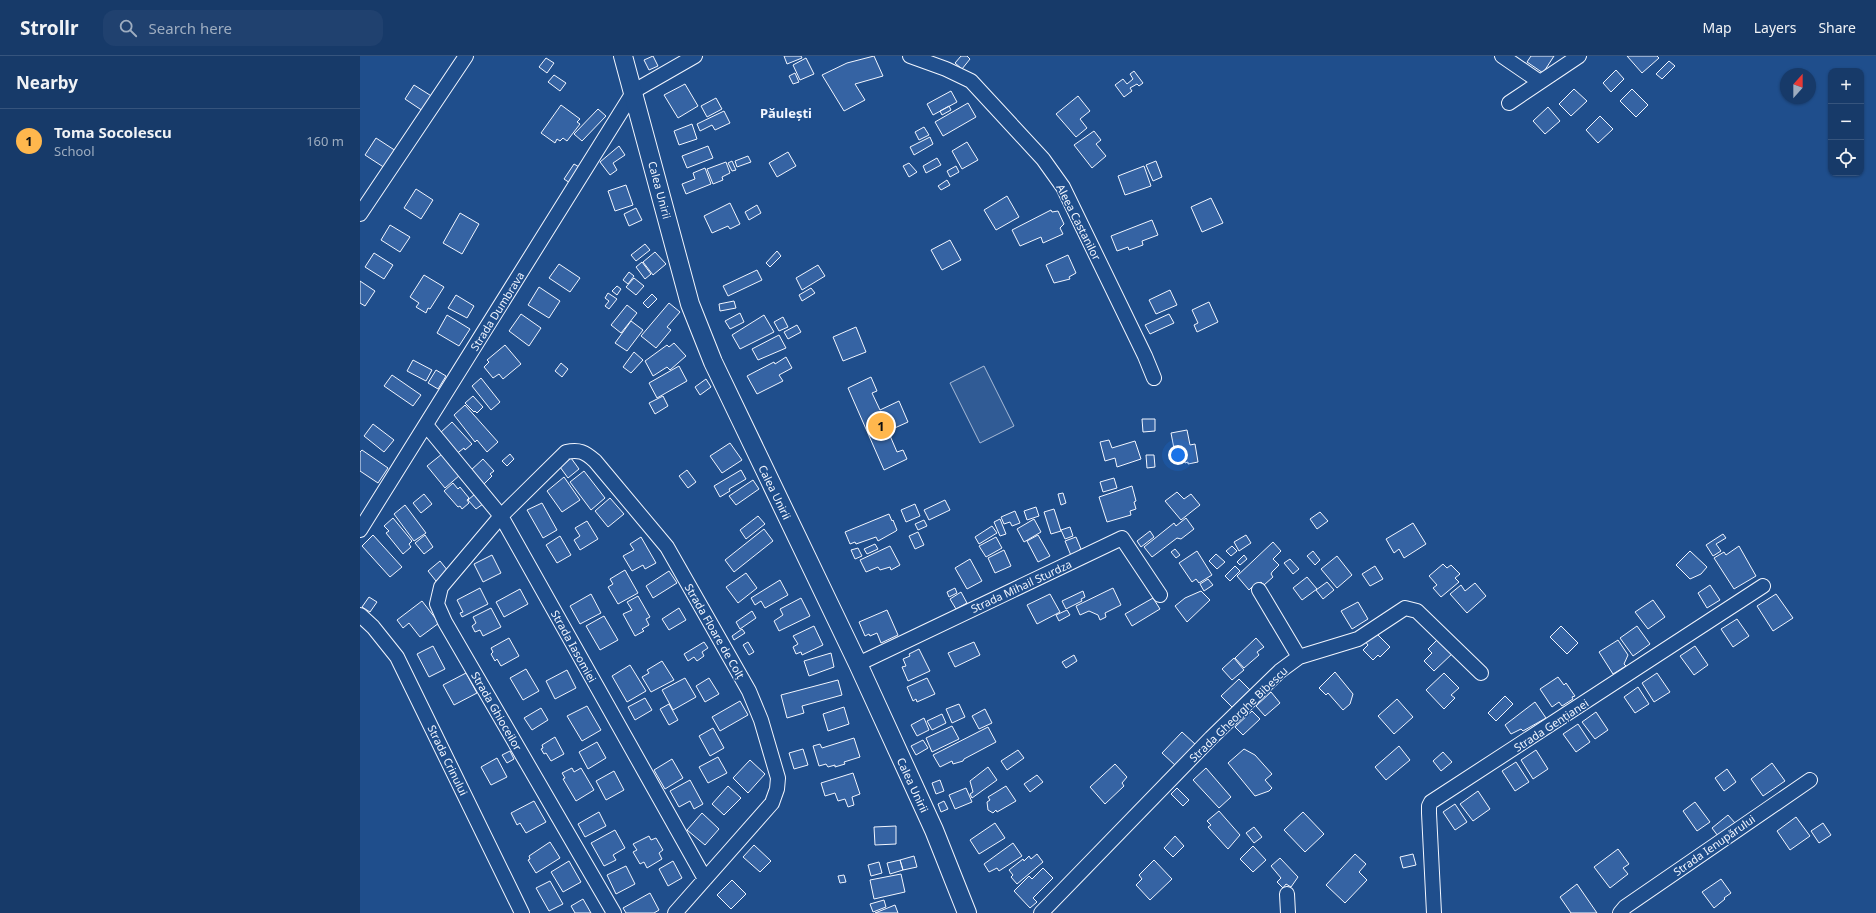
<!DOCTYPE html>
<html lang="en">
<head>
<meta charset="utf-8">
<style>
  :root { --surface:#173a69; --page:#20416f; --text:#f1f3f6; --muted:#9eadc0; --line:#36547d; --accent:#ffb74d }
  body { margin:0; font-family:"Noto Sans",sans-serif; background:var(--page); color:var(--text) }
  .controls { position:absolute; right:12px; top:12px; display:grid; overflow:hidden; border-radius:8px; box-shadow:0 1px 3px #0004 }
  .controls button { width:36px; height:36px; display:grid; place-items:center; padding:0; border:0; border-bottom:1px solid var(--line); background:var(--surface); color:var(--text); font:20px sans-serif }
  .compass { position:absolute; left:1420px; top:12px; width:36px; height:36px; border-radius:50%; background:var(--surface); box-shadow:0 1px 3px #0004; rotate:21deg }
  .you { position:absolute; left:818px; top:399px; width:14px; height:14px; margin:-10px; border:3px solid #fff; border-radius:50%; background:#1a73e8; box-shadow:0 0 0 6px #1a73e833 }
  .badge { display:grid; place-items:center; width:26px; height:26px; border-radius:50%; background:var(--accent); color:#111; font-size:13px; font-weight:700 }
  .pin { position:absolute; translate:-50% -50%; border:2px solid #fff; box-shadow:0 1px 4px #0006 }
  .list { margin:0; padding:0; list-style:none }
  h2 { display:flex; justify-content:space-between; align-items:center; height:52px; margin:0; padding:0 16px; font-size:17px }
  h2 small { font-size:13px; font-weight:400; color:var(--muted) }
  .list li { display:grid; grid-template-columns:26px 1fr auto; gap:12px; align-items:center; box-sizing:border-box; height:64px; padding:0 16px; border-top:1px solid var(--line) }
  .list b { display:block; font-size:15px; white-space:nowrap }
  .list p { margin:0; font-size:13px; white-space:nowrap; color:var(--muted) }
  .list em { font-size:13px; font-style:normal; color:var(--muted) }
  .icon { flex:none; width:22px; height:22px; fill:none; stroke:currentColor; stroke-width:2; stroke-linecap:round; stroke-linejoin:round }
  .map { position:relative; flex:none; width:1516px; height:857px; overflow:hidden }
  header { display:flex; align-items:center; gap:24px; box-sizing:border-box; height:56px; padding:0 20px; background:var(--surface); border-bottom:1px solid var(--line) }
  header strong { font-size:19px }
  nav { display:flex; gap:22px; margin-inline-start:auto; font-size:14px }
  .search { width:280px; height:36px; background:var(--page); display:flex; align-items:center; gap:10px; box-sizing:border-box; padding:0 14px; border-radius:12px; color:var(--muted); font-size:15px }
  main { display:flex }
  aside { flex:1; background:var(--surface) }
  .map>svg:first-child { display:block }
  .green { fill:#305b95; stroke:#a8bbd7 }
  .building { fill:#3563a3; stroke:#f2f6ff }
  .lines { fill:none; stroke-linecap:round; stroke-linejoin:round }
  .minor-casing { stroke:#f2f6ff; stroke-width:16 }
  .major-casing { stroke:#f2f6ff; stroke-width:20 }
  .minor { stroke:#1f4e8c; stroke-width:14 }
  .major { stroke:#1f4e8c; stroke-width:18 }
  .labels { text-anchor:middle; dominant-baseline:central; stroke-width:3; stroke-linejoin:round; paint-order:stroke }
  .street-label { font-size:11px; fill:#f2f6ff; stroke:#1f4e8c }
  .quarter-label { font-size:13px; font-weight:bold; fill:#f2f6ff; stroke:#1f4e8c }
</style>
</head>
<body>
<header>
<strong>Strollr</strong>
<div class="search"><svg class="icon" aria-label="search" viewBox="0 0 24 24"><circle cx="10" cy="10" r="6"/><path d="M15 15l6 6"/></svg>Search here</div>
<nav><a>Map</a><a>Layers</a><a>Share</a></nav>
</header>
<main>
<aside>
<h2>Nearby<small></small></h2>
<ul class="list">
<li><span class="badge">1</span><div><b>Toma Socolescu</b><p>School</p></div><em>160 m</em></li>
</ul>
</aside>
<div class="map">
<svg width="1516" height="857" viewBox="0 0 1516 857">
  <rect width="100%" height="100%" fill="#1f4e8c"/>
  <!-- green -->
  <path class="green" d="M624,310L654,370L620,387L590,327Z"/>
  <!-- building -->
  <path class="building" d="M293,0L298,10L289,14L284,4Z
    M424,0H441L442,2L427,8Z
    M514,0L523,20L495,28L505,44L484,55L462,19L487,7Z
    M601,0H607L610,3L602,13L595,7Z
    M1171,0H1194L1183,17L1167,6Z
    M1267,0H1297L1299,2L1282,17Z
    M186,2L194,7L187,17L179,11Z
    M446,2L454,18L440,24L433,9Z
    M1309,5L1315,10L1302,23L1296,18Z
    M1256,14L1264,23L1251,36L1243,27Z
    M774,15L783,27L779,30L777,28L770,32L772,35L764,41L755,29L763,23L767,28L773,23L770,18Z
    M435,17L439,26L433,28L429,20Z
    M194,19L206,27L200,35L188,26Z
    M325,28L338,50L318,62L304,39Z
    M54,29L73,41L63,55L45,43Z
    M1214,33L1227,45L1211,60L1199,48Z
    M1272,33L1288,49L1276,61L1260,45Z
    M591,35L597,46L573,59L567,48Z
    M718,40L730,55L720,63L727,72L716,81L696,58Z
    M356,42L362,53L347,61L341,50Z
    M608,47L616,61L583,80L575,66Z
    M201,49L220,63L217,66L220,68L207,85L203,82L200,85L197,83L195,87L181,77Z
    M589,50L591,54L582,59L580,55Z
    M1188,51L1200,65L1185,78L1173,65Z
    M238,53L246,60L222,85L214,78Z
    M364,55L370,67L355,74L352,69L340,75L337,68Z
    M1240,60L1253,73L1238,87L1226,74Z
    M332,68L337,83L319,89L314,75Z
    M564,71L569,79L559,84L555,76Z
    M734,75L741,84L736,88L746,100L732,112L714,89Z
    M570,81L573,88L554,99L550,91Z
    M16,82L36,95L25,112L5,99Z
    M607,86L618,104L602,113L592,95Z
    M259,90L265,99L253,107L257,114L250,119L240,106Z
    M348,90L353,102L327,112L322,100Z
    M428,96L436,110L417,121L409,107Z
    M388,100L391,106L377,111L375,105Z
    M577,102L581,109L566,117L563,110Z
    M372,105L376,114L372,115L368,107Z
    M796,105L802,121L793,125L786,109Z
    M366,106L370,117L362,121L363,124L353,128L347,113Z
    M549,107L557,116L549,121L543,110Z
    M214,108L221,112L210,127L204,123Z
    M596,110L599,116L590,121L587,115Z
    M784,110L791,130L765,139L758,120Z
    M345,112L351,128L326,138L322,128L335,123L333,117Z
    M587,124L590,129L581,134L578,130Z
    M266,129L273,149L255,155L248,135Z
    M56,133L73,144L61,163L44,152Z
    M647,140L659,161L636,174L624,154Z
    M851,142L863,167L842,176L831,151Z
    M370,147L380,168L370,173L368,170L352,177L344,160Z
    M397,149L401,157L389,164L385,156Z
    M276,152L282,164L269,170L264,158Z
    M691,154L692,156L698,155L704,168L700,172L703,178L683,187L681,181L660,190L652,174Z
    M100,157L119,168L102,198L83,187Z
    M792,164L798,179L782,185L783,189L769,194L768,191L757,195L751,180Z
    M30,169L50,181L40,196L21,184Z
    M590,184L601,204L582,214L571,194Z
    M285,188L290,194L276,205L271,199Z
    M417,195L421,200L410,211L406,207Z
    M295,196L306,208L293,219L283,206Z
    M14,197L33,209L24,223L5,211Z
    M708,199L716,217L709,221L710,223L694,227L686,209Z
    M282,206L291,218L285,223L276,211Z
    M199,208L220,222L210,236L189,222Z
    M458,209L465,220L442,234L436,222Z
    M397,214L402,224L368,240L363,230Z
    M269,216L274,220L268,228L263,224Z
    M64,219L84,231L70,253L68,252L66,257L56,251L59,247L50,241Z
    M274,222L284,230L276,239L266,231Z
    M0,225L15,235L5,250L0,247Z
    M257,230L261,233L257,239L252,235Z
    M179,231L200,245L189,262L168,249Z
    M451,232L455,237L442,245L439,239Z
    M810,234L817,249L796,258L789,244Z
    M248,237L257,243L249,253L245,250L249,245L245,242Z
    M292,238L297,243L288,252L283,247Z
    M96,239L114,250L107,262L88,252Z
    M374,245L376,252L360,255L359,248Z
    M849,246L858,266L837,276L834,269L838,267L832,254Z
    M309,247L320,256L307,271L311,274L296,292L281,280Z
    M267,249L277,257L261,277L251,269Z
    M380,257L384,266L370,273L365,265Z
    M161,258L181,272L169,290L149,275Z
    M809,258L814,267L790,278L785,269Z
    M87,259L110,273L99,290L77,277Z
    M404,259L414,276L380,293L372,279Z
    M423,261L428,271L419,275L414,266Z
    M271,265L283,274L267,295L255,287Z
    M437,269L441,276L428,283L424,276Z
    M496,271L506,296L483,305L473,281Z
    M419,279L426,292L398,304L392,293Z
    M314,287L326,300L310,314L307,311L293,320L285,305L307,289L309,291Z
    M145,289L161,308L143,323L139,318L133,322L124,311L129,306L127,304Z
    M274,296L283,304L271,317L263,311Z
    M426,301L432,312L419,319L423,325L397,338L387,320L414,306L415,308Z
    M53,304L72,314L66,325L47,315Z
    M201,307L208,313L202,321L195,315Z
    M319,310L327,325L297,342L289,327Z
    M76,314L86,320L78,333L68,327Z
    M32,319L61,339L53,350L24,330Z
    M511,321L517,335L512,337L520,354L539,345L548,366L528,375L537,396L543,394L547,403L524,414L488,332Z
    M121,322L140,346L131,354L112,330Z
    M346,323L351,331L340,339L335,331Z
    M113,340L123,351L117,357L115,355L114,356L105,347Z
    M303,340L308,350L295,358L289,347Z
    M105,349L138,386L127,396L117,384L115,386L94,359Z
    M782,363H795V375L783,376Z
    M92,366L112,388L105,394L104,392L95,399L80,377Z
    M13,368L34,384L24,396L4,380Z
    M827,374L830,389L835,388L838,406L828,408V406L825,407L824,402L816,403L811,377Z
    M749,384L752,392L775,385L781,403L757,411L755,402L745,405L740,386Z
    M370,387L382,404L362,417L350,400Z
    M2,394L28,412L18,427L0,415V396Z
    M82,398L100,419L85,432L67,410Z
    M150,398L154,403L147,410L142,405Z
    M786,399H794L795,411L787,412Z
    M211,402L219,413L208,422L200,411Z
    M123,403L134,415L130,418L132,420L123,429L110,415Z
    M327,414L336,426L328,432L319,420Z
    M381,414L386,423L369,433L370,435L360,441L354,430Z
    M224,415L245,442L231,454L210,426Z
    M204,421L220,444L202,456L187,435Z
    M754,422L757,432L743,436L740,426Z
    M393,424L399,433L376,449L369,440Z
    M93,427L98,433L100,431L109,442L107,444L109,447L102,453L100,450L98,451L84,435Z
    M772,430L776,445L774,446L776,453L770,455L771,459L747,466L739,441Z
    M817,436L824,443L831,438L840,449L821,464L805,445Z
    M703,437L706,447L701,449L698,438Z
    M64,438L72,448L61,457L53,447Z
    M115,438L123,448L116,453L108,444Z
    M250,442L264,458L248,471L235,455Z
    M585,444L590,454L569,464L564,454Z
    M182,447L197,474L183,482L167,454Z
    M555,448L560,460L546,466L541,454Z
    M45,449L66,477L54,485L34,458Z
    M676,451L679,460L667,464L664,455Z
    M694,453L701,475L691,478L684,456Z
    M655,455L660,467L652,470L650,466L644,468L641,461Z
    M960,456L968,465L957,473L950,463Z
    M529,458L532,465L533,464L537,474L536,475L518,485L516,481L496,488L495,486L490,488L485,476Z
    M398,460L405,468L386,483L380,474Z
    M33,462L52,485L49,488L51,491L43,498L26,477L29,475L24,470Z
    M826,462L834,473L821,483L817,482L792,501L784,491L814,467L816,470Z
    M640,463L646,478L640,480L634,466Z
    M674,463L681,476L664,486L657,473Z
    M564,464L567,470L558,474L555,468Z
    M227,465L238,483L220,494L214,484L220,480L215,472Z
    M1053,467L1066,488L1044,502L1039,493L1034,497L1026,483Z
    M632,470L637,477L619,488L615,481Z
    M710,471L713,480L705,483L701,474Z
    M404,473L413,485L374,516L365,504Z
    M790,475L794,481L781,491L777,485Z
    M558,476L564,489L555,493L549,480Z
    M1363,478L1366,482L1356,488L1361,495L1353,500L1346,489Z
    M13,479L42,511L30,521L2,490Z
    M65,479L73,491L64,498L55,487Z
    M678,479L690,500L678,506L667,485Z
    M886,479L891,487L879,495L874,486Z
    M200,480L211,499L197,507L186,489Z
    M281,481L296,507L285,513L283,509L272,515L263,500L274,494L270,488Z
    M636,481L642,492L626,501L619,490Z
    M716,481L721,493L719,494L721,498L712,502L705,485Z
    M913,486L921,495L913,503L919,509L912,516L911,518L913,521L904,529L901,526L897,529L895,528L889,534L877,520Z
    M515,488L518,493L507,498L504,493Z
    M530,490L540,509L531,514L530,511L520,514L518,511L506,516L500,504Z
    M872,490L877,495L871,500L866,495Z
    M1379,490L1396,520L1374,533L1354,502L1364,496L1366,499Z
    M498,492L502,500L495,503L491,494Z
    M815,493L820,499L816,502L811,496Z
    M644,494L651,510L635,517L628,502Z
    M837,495L852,519L839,527L836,523L832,526L819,507Z
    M953,495L960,504L955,509L947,500Z
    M1330,495L1347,511L1341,518L1330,523L1316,509Z
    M856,498L865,506L857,513L849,505Z
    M132,499L141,517L123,526L114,508Z
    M884,499L887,503L880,509L877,506Z
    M977,500L992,519L977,532L961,513Z
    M610,503L622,525L607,533L595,512Z
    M930,503L939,513L933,518L924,507Z
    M80,505L88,515L76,525L68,515Z
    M1083,508L1087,512L1091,509L1100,518L1095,522L1099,526L1081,541L1073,532L1077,529L1069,520Z
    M875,510L880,515L870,525L865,520Z
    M1015,510L1023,523L1010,530L1002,518Z
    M265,514L278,537L258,548L248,531L253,528L250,523Z
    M309,515L317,527L293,542L286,530Z
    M386,517L397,532L378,547L366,531Z
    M947,521L957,533L942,544L933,532Z
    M848,523L853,529L844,535L840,528Z
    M420,524L428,539L405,552L401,545L395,549L391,542Z
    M967,526L974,534L963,543L956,534Z
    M1115,527L1126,540L1107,557L1090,538L1101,529L1105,535Z
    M1350,529L1360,544L1347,552L1338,537Z
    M120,532L128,548L102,561L100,557L103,556L97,544Z
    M595,532L597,537L589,541L587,536Z
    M753,532L761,549L745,557L746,561L740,564L738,559L729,555L720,559L716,550Z
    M160,533L168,548L144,561L136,546Z
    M723,535L725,541L721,543L722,545L706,553L702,545Z
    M841,535L850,544L827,566L815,550L825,542Z
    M601,536L607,547L596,553L590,543Z
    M231,538L241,557L220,568L210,550Z
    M690,538L700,556L677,568L667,549Z
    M1416,538L1433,562L1413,575L1397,550Z
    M278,540L290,561L286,563L289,569L282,573L284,575L275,580L263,558L272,554L267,546Z
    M9,541L17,546L10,556L2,551Z
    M441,542L450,560L419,575L414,565L423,559L420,553Z
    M793,542L800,553L772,570L765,558Z
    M1293,544L1305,561L1288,573L1275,556Z
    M62,545L79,567L60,581L49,567L43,572L37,564Z
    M998,546L1008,563L992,573L981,555Z
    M131,552L141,571L123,580L120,574L115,576L112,570L116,567L113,561Z
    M319,552L326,564L309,574L302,563Z
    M527,554L538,579L521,587L517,577L510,580L509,578L505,580L499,566Z
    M707,554L710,559L699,565L696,559Z
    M392,555L396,562L380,573L376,566Z
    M244,560L258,584L240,594L226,570Z
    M1377,563L1389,580L1373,591L1361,573Z
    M454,570L463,589L442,599L441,596L436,598L433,591L438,588L433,580Z
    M1201,570L1218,587L1207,598L1190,581Z
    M1277,570L1290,588L1273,600L1260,582Z
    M382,573L385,577L374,584L372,580Z
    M1014,575L1030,591L1020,601L1018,599L1013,604L1003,594L1008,589L1004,584Z
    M149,582L159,600L141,610L137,603L135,605L131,598L133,596L131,592Z
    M896,582L904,591L897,596L899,599L884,612L875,602Z
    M1079,582L1094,596L1074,615L1064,605L1072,597L1068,593Z
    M1258,584L1268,599L1264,608L1266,610L1253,618L1239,596Z
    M344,586L348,592L342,596L344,600L337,605L334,601L328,605L324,598Z
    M388,586L394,596L389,599L383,589Z
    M614,586L620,599L595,611L588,597Z
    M73,590L85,613L69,621L57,598Z
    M1335,590L1348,609L1334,619L1320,600Z
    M559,593L570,615L548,625L542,611L546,610L543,603L550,600L549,598Z
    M471,597L474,611L449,620L444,605Z
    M714,599L717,605L706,612L702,606Z
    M874,602L884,614L872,624L862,613Z
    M302,605L314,624L291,636L282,621L289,617L287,614Z
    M270,609L286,635L267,646L252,620Z
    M166,613L179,635L163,644L150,622Z
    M207,614L216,632L195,643L186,625Z
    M975,616L993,638L990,648L983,654L968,637L966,639L959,632Z
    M106,617L117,637L94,649L83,629Z
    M1084,617L1099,632L1091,639L1095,642L1084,653L1066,634Z
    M1297,617L1310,636L1294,646L1282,627Z
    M1198,621L1204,629L1206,627L1215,640L1212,641L1213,643L1202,650L1199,646L1192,651L1180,633Z
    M325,622L336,641L313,654L302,634Z
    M349,622L359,638L345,646L336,630Z
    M567,622L575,638L557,646L556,643L553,645L547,631Z
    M879,623L890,634L872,651L861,640Z
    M478,624L482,639L442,650L444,657L427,662L421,639Z
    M1278,631L1289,648L1275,657L1264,641Z
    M911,636L920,647L905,660L896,650Z
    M1145,640L1153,648L1136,665L1128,657Z
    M285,642L292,654L275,664L268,651Z
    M1037,643L1053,661L1034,678L1018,660Z
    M380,645L388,659L360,675L352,661Z
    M1175,646L1186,662L1163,675L1161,673L1151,678L1145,669Z
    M309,648L318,664L309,669L300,653Z
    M599,648L605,661L592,667L586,653Z
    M227,650L241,674L222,685L207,660Z
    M484,651L489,668L468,675L463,658Z
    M181,652L188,664L172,674L164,662Z
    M625,653L632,667L619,673L612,660Z
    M892,655L900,663L883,679L875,671Z
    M1236,656L1248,674L1235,683L1222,666Z
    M582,658L586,667L572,674L567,665Z
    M564,662L569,674L557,680L551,669Z
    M1218,668L1230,686L1216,696L1203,678Z
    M592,670L599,683L572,696L566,682Z
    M628,671L636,686L604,703L603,705L593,708L592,705L580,711L573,699Z
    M353,672L364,692L350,700L339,680Z
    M822,676L836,689L816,710L802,697Z
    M195,681L204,698L191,705L186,697L184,698L181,693L183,692L182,689Z
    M494,682L500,701L484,706L485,708L475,711V709L468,711L466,708L459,710L453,690L460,688L462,692Z
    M563,684L568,692L556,699L551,690Z
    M237,686L246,702L228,713L219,696Z
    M1039,690L1050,704L1026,724L1015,711Z
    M443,693L448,709L434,713L429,697Z
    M884,693L895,699L912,718L905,724L912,732L909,735L895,740L868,707Z
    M658,694L664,702L647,714L641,705Z
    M1176,694L1188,713L1173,723L1161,704Z
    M150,695L154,703L147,707L142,699Z
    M1083,696L1092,706L1081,715L1073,705Z
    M358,701L367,717L348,727L339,711Z
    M137,702L147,721L131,729L121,711Z
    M312,703L323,722L305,733L294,714Z
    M390,704L405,718L388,737L373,722Z
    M1156,706L1169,726L1155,735L1142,715Z
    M1412,707L1425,725L1403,740L1391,723Z
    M755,708L767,721L762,727L764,730L745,748L730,731Z
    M628,711L637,724L612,742L610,738L613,736L610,725Z
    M212,712L214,716L221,712L234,734L216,745L203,723L205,722L202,717Z
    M846,712L871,741L859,752L833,724Z
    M1367,713L1376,726L1364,735L1355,722Z
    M254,715L264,734L246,744L236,725Z
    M493,717L500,738L492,741L494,749L488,751L485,743L478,745L475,737L465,740L461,727Z
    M677,719L683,726L670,736L664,728Z
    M330,724L343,748L334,753L330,745L319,751L310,735Z
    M580,724L584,735L576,738L572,727Z
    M368,730L381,742L364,759L352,748Z
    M646,730L656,745L637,756L636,754L633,757L628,754L627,746L630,744L628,741Z
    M606,732L612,746L595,753L589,739Z
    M817,732L829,744L823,750L811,738Z
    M1118,735L1130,753L1113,765L1100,748Z
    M174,745L186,766L166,777L160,767L157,769L151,757Z
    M584,745L588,753L581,756L578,748Z
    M1335,746L1350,766L1337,775L1323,755Z
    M1095,748L1107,766L1095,774L1083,756Z
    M859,755L880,779L868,793L848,771L851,769L847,765Z
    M239,756L246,770L225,781L218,768Z
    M943,756L964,778L945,796L924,774Z
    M342,757L359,773L345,789L327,774Z
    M1368,759L1375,767L1358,780L1352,772Z
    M1436,761L1450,780L1430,794L1417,775Z
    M635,767L645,782L619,798L610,784Z
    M1463,767L1471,779L1459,787L1451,775Z
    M536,770V788L515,789L514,771Z
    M894,771L902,781L894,787L886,777Z
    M255,774L265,792L253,799L256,804L244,810L231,787Z
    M289,780L291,784L296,782L303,794L299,797L302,803L287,812L284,806L280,808L273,796L277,794L273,788Z
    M815,780L824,790L813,801L804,792Z
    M190,786L200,802L176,817L168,804L170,803L169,800Z
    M653,787L662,800L639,815L637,812L629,816L624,808Z
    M394,789L411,805L400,816L383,801Z
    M893,790L906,804L893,816L880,803Z
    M1258,793L1269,808L1263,812L1268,818L1250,832L1234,811Z
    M677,798L683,806L657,828L651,821L653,819L649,814L663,803L664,805L669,800L671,803Z
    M995,798L1006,808L999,816L1007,824L985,847L966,829Z
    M1053,798L1056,809L1043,812L1040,801Z
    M554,800L557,811L543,814L540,804Z
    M920,802L938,821L931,831L926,828L923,832L917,826L921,822L911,810Z
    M540,804L543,814L530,818L527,807Z
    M794,804L812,823L790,844L776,829L782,823L779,819Z
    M209,805L221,826L203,836L191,816Z
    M313,805L322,822L308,830L299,813Z
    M519,806L522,817L511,820L508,809Z
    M266,810L275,828L256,838L247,819Z
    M683,812L693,822L673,842L677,846L670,852L654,835L669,820L672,823Z
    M541,818L545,836L514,843L510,824Z
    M484,819L486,826L480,827L478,820Z
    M1361,823L1371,837L1364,842L1365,843L1354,852L1342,836Z
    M372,824L386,838L371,853L357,839Z
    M190,825L203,848L189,855L176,832Z
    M1217,828L1237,857H1211L1200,841Z
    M290,837L299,854L294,857H266L263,852Z
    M223,843L231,857H215L211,850Z
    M524,844L526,851L513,856L510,848Z
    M535,849L538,857H515Z"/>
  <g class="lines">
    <defs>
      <path id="minor" d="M550,0L586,13L611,25L683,103L703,131L785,300L794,322
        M1142,0L1180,26
        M1149,47L1219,0
        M0,158L106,0
        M66,369L141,460L345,823
        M0,474L274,35L335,0
        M899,534L939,601
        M0,559L13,571L37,601L162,857
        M498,608L762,482L800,539
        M927,838L928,857
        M254,857L85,566L77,548L81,531L141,460L206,396C219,393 225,396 235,405L307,491L389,635L401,664L418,722L417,733L412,747L315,857
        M681,857L851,682L920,615L939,601L998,583L1045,552L1057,555L1121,617
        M1074,857L1069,757V750L1071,746L1403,530
        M1260,857L1265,851L1450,724"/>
      <path id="major" d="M263,0L330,248L353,306L498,608L574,774L607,857"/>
    </defs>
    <!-- minor casing -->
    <use href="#minor" class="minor-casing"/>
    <!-- major casing -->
    <use href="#major" class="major-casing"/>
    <!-- minor -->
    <use href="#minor" class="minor"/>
    <!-- major -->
    <use href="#major" class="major"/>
  </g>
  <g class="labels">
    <!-- street labels -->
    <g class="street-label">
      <text transform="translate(300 134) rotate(75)">Calea Unirii</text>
      <text transform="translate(719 166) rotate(63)">Aleea Castanilor</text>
      <text transform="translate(137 255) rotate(-58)">Strada Dumbrava</text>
      <text transform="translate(415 436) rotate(64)">Calea Unirii</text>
      <text transform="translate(661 530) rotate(-25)">Strada Mihail Sturdza</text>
      <text transform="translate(355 575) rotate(60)">Strada Floare de Colț</text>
      <text transform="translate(214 590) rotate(61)">Strada Iasomiei</text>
      <text transform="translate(137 655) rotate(60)">Strada Ghioceilor</text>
      <text transform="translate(878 658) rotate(-44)">Strada Gheorghe Bibescu</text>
      <text transform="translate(1191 669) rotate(-33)">Strada Gențianei</text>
      <text transform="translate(88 704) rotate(64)">Strada Crinului</text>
      <text transform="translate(553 729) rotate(65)">Calea Unirii</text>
      <text transform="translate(1354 789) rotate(-35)">Strada Ienupărului</text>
    </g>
    <!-- quarter labels -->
    <g class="quarter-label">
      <text x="426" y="57">Păulești</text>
    </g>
  </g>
</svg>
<div class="controls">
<button>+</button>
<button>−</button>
<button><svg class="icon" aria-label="locate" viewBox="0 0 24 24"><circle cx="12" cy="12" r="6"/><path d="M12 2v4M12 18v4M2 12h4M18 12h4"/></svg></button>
</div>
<svg class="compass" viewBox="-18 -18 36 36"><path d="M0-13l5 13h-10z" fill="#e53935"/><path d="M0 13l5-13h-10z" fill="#9eadc0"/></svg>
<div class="you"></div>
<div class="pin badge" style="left:521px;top:370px">1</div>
</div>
</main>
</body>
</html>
